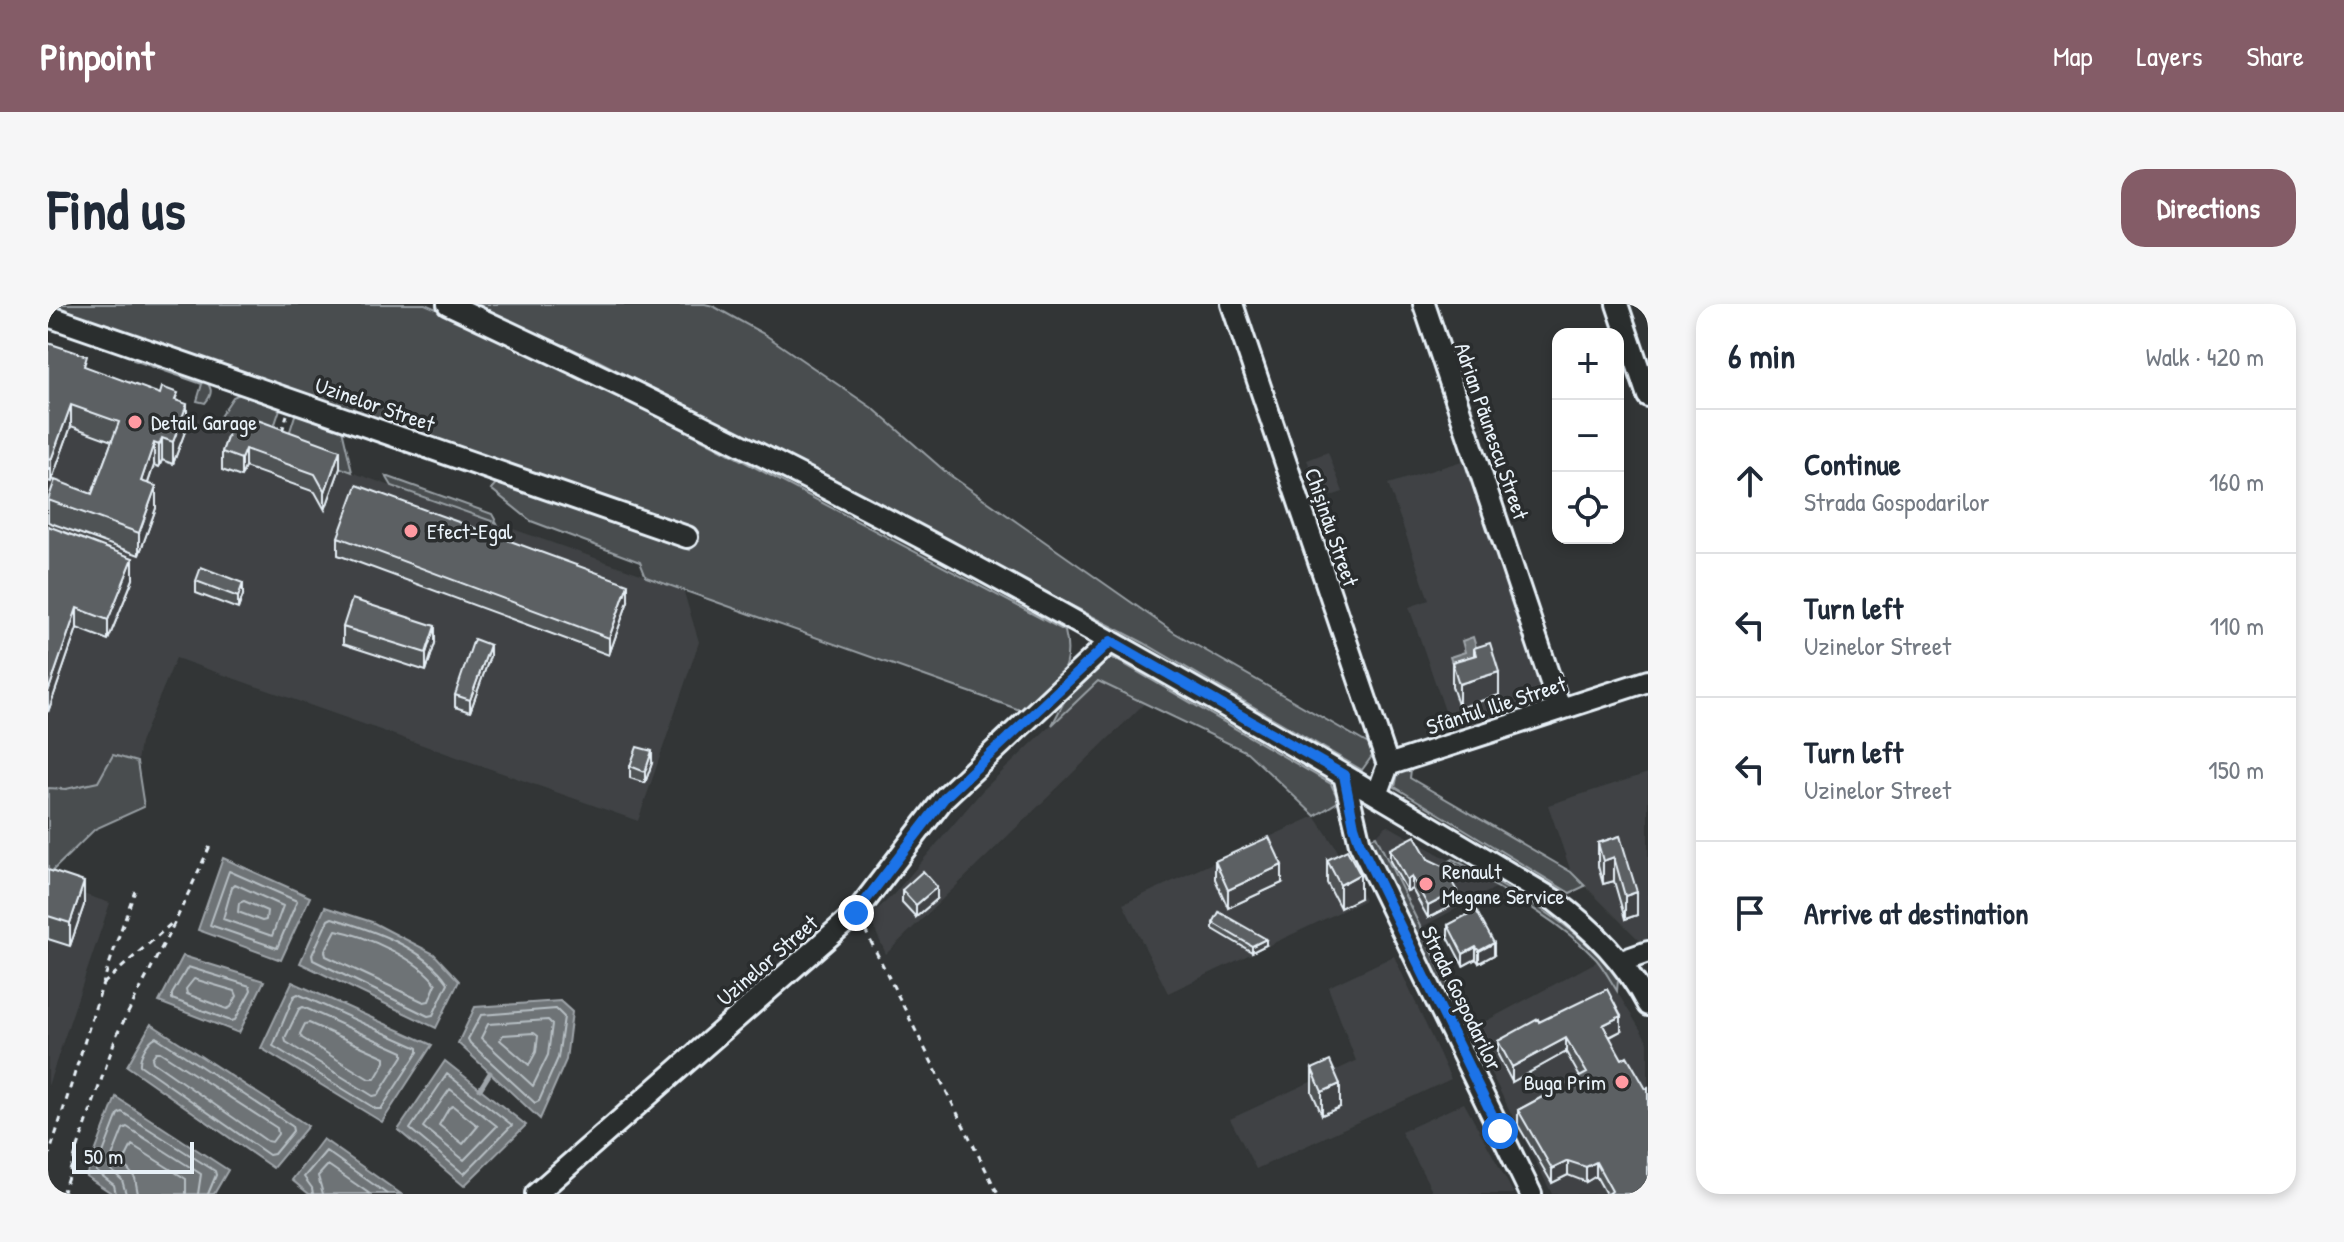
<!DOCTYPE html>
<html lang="en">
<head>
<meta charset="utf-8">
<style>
  :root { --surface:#fff; --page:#f6f6f7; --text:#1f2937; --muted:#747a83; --line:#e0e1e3; --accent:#845c67 }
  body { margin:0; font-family:"Patrick Hand",sans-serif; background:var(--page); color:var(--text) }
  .controls { position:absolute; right:24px; top:24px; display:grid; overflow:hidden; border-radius:16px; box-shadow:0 4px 12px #0003 }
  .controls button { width:72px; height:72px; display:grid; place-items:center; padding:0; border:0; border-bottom:2px solid var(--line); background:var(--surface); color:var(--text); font:40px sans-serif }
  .scale { position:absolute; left:24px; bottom:20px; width:122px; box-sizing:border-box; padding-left:8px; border:4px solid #e8f1f8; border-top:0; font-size:22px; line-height:28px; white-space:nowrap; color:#e8f1f8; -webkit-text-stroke:6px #2a2d2e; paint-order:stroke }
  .stop { position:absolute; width:24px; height:24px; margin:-18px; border:6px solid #1a73e8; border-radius:50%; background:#fff }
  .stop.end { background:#1a73e8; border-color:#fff; box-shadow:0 2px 8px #0008 }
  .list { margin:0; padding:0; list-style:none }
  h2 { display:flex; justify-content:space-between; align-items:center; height:104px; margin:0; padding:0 32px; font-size:34px }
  h2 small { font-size:26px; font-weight:400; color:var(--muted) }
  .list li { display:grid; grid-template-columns:52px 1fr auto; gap:24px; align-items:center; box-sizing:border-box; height:144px; padding:0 32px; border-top:2px solid var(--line) }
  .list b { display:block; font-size:30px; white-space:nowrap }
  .list p { margin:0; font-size:26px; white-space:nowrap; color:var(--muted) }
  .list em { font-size:26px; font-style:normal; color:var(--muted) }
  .icon { flex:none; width:44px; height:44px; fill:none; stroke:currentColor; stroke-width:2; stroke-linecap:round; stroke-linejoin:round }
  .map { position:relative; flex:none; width:1600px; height:890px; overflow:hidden; border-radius:24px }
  header { display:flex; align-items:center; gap:48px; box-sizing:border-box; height:112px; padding:0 40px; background:var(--accent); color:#fff }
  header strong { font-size:38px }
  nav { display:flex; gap:44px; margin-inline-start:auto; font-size:28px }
  .intro { display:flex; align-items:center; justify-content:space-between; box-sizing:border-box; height:192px; padding:0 48px }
  h1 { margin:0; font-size:56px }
  .button { padding:20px 36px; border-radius:24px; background:var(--accent); color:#fff; font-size:28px; font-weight:700 }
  main { display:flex; gap:48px; padding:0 48px }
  aside { flex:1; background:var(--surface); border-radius:24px; box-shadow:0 4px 12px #0003 }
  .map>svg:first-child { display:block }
  .built { fill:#3f4244 }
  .green { fill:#494d4f; stroke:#989fa4; stroke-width:2 }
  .water { fill:#6e7376; stroke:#9fa5aa; stroke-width:2 }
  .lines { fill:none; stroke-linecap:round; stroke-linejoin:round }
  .shore { stroke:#b7bfc4; stroke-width:2 }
  .stream { stroke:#9fa5aa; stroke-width:5 }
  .minor-casing { stroke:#e8f1f8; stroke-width:26 }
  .path { stroke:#e8f1f8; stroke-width:3; stroke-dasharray:6 6; stroke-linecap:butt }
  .minor { stroke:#2a2d2e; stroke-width:20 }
  .wall { fill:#4f5355; stroke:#e8f1f8; stroke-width:2 }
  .shaded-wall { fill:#404345; stroke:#e8f1f8; stroke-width:2 }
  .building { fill:#5c6063; stroke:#e8f1f8; stroke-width:2 }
  .route { stroke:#1a73e8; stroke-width:10 }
  .poi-dot { fill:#ff9aa2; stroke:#2a2d2e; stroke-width:3 }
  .labels { text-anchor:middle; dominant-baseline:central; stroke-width:7; stroke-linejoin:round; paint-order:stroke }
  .street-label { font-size:22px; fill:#e8f1f8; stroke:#2a2d2e }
  .poi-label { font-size:22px; fill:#e8f1f8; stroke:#2a2d2e; text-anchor:start }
</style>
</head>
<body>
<header>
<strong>Pinpoint</strong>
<nav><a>Map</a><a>Layers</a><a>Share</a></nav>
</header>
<div class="intro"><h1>Find us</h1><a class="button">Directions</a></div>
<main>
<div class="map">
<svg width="1600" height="890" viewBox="0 0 1600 890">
  <rect width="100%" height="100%" fill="#323536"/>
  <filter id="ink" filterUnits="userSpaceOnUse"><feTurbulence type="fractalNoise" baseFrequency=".0125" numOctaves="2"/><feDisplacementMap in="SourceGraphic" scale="16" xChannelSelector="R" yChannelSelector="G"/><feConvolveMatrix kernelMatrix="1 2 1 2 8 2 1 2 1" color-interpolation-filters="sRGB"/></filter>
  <g filter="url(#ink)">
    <!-- built -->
    <path class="built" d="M0,61L635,285L651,338L590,517L128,354L92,439L89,458L65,451L50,478L18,485L0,484Z
      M1280,148L1295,188L1274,195L1259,156Z
      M1417,156L1496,392L1492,401L1405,430L1361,303L1381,296L1340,180Z
      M1050,376L1097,399L838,650L821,613L845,591L934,487Z
      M1600,469V637L1594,639L1523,568L1500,501Z
      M1267,512L1288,544L1317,596L1120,689L1075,600Z
      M1339,521L1449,583L1372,624L1328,532Z
      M0,578L62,599L0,782Z
      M1346,652L1403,775L1208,865L1182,815L1308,757L1280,683Z
      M1550,657L1600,738V890H1504L1421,726Z
      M1416,799L1466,890H1386L1353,828Z"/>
    <!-- green -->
    <path class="green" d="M0,0H377L435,25L585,99L1017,327C1027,369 1006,383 975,407L598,273L592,258L483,217L443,185L449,178L642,246L649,228Z
      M424,0H657L665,2L716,30L827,106L899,169L1127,329L1329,445L1314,466L1096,339L549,56Z
      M87,50L154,74C164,82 166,89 157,99L149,97L154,80L85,56Z
      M194,89L233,102L221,138L167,120L185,93Z
      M248,108L294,125L304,168L237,143Z
      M338,172L444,210L449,219L344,182Z
      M1057,353H1063L1076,360L1283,480L1291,497L1267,512L1199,448L1050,377L1004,421L1018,394Z
      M65,451L89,458L96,503L47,525L0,571V484L18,485L50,478Z
      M1363,466L1362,474L1523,568L1537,582L1522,589L1347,483L1350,469Z
      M1328,532L1403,686L1400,688L1435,756L1428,759L1318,536Z
      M1405,555C1464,587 1531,619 1570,676L1569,687C1562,676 1556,664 1548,655C1508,613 1452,585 1402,557Z"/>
    <!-- water -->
    <path class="water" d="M1425,333L1431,353L1405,362L1402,353L1417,348L1414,337Z
      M175,554L262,593L233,656L150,626Z
      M277,603L324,618L386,650L411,677L388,724L252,659Z
      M135,652L216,677L191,729L111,698Z
      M244,678L384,741L334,818L213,744Z
      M512,697L524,708L518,756L492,815L410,739L427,703Z
      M103,720L260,822L225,864L79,762Z
      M397,757L478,821L416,882L350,826Z
      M68,793L180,866L166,890H65L38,872Z
      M275,835L353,890H261L244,876Z"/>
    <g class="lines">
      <!-- shore -->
      <path class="shore" d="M181,567L249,597L229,644L162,621Z
        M187,580L235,602L224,632L175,615L184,583Z
        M196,597L219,607L218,616L214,617L190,608L191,599Z
        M284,614C324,626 376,643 400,679L385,711L380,712L265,656L264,651L280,616Z
        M288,626C319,632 370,655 388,680L381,697L376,698L278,652L277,647Z
        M140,663L202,682L203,686L187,716L183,717L124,695V690Z
        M146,675L187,687L189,692L183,703L179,705L139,690L138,685Z
        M250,690L370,744V748L333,805H328L225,742L246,692Z
        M255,703L355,748V752L330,791L325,792L238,738L237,734L251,705Z
        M508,705L516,713L510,754L491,797L487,799L422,739L420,735L433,711Z
        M500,716L504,720L500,751L485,782L433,734L440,720Z
        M261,719L337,753V758L327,775H321L254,734L252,730L257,720Z
        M486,729L490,732L488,748L481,761L452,736L455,731Z
        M108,733L244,822L245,827L226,850L221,851L92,761C91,753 100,736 108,733Z
        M108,748H112L229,824L230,830L224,838L219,837L105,758L104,754Z
        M399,770L464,821L416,870L362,825Z
        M402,785L449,822L416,856L375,823Z
        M405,802L430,822L415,840L391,821L401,804Z
        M68,890L66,881L48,867L70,810L74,808L167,867L168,871L160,890
        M78,890L74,876L60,863L75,825L79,823L153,870L150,890
        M90,890L87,874L75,859L84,841L138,875V890
        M265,890L264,884L256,873L278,847L339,890
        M275,890L270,872L280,861L322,890"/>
      <!-- stream -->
      <path class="stream" d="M432,785L442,769"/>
      <defs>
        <path id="minor" d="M400,0C625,104 848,216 1064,338C1213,421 1360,509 1506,596C1546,626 1577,657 1600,701
          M1184,0L1340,461
          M1376,0L1512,405
          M1569,0L1600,92
          M0,12L639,233
          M1296,471L1312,540L1483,890
          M1329,491L1340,461L1600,377
          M1574,657L1600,648
          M488,890L808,609L897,493L1063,337"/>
      </defs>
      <!-- minor casing -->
      <use href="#minor" class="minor-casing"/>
      <!-- path -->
      <path class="path" d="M234,127L239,111
        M817,626L950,890
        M55,680L124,619
        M0,854C29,765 54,675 87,587
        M14,890L69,730L128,616L162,542"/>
      <!-- minor -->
      <use href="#minor" class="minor"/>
    </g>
    <!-- wall -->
    <path class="wall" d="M0,39L39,64L130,97L139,122L125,160L114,156L111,163L106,161L100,179L108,204L91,251L0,218V196L44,190L64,137L23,122L3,178L0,177Z
      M185,117L292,164L277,206L267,188L197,163L193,173L174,166V148Z
      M0,222L85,275L60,336L29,324L0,408Z
      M290,233L580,297L561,351L290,251Z
      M148,277L195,291L190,305L148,289Z
      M295,323L387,339L378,367L295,340Z
      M1426,344L1451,391L1411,404L1404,382V358L1426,352Z
      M442,352L422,408L407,403V391Z
      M604,459L597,479L582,474V462Z
      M1572,532L1589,611L1577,615L1566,577L1555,580L1550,562V539Z
      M1342,545L1380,555L1409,599L1380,614L1364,585L1359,587L1342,557Z
      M1279,556L1312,594L1292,604L1279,579Z
      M1167,557L1234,579L1180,604L1167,575Z
      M0,566L36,601L22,642L0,635Z
      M854,586L889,595L868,613L854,598Z
      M1165,619L1218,641L1204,648L1165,625Z
      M1400,621L1446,651L1431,659L1428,655L1415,662L1400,633Z
      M1491,718L1573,727L1562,733L1600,890H1558L1548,872L1538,878L1520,871L1504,879L1470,821V806L1532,773L1518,748L1464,778L1450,751V737Z
      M1264,765L1292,803L1274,811L1264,788Z"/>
    <!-- shaded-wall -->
    <path class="shaded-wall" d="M139,100V122L125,160V138Z
      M23,101V122L3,178V156Z
      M114,134V156L111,163V141Z
      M106,139V161L93,199V177Z
      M197,145V163L193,173V155Z
      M292,146V164L277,206V188Z
      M108,182V204L91,251V229Z
      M85,254V275L60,336V316Z
      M195,279V291L190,305V293Z
      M580,280V297L561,351V334Z
      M29,304V324L0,408V388Z
      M387,322V339L378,367V349Z
      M442,341V352L422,408V396Z
      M1451,368V391L1411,404V380Z
      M604,447V459L597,479V468Z
      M1566,553V577L1555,580V557Z
      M1234,561V579L1180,604V586Z
      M1312,570V594L1292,604V581Z
      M1364,573V585L1359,587V576Z
      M36,578V601L22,642V619Z
      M889,583V595L868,613V601Z
      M1409,587V599L1380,614V602Z
      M1589,588V611L1577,615V592Z
      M1218,635V641L1204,648V642Z
      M1446,639V651L1431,659V647Z
      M1428,643V655L1415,662V650Z
      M1573,712V727L1555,736V721Z
      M1518,734V748L1464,778V763Z
      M1292,780V803L1274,811V788Z
      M1520,857V871L1504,879V865Z
      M1548,858V872L1538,878V863Z"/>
    <!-- building -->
    <path class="building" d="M0,39L39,52L36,62L112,90L114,83L130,89L127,96L139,100L125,138L114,134L111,141L106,139L93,177L108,182L91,229L0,196L7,176L44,190L71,118L23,101L3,156L0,155Z
      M204,114L292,146L277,188L267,170L197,145L193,155L174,148L185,117L201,123Z
      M309,181L580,280L561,334L290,233Z
      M0,222L85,254L60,316L29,304L0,388Z
      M153,263L195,279L190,293L148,277Z
      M304,295L387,322L378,349L295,323Z
      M426,335L442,341L422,396L407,391Z
      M1442,339L1451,368L1411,380L1404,358L1428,351L1426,344Z
      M589,443L604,447L597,468L582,462Z
      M1367,532L1380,555L1395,562L1409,587L1380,602L1364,573L1359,576L1342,545Z
      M1572,532L1589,588L1577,592L1566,553L1555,557L1550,539Z
      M1221,533L1234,561L1180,586L1167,557Z
      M1299,546L1312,570L1292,581L1279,556Z
      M0,566L36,578L22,619L0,612Z
      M875,567L889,583L868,601L854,586Z
      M1428,606L1446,639L1431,647L1428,643L1415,650L1400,621Z
      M1171,608L1218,635L1204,642L1165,619Z
      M1559,685L1573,712L1555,721L1574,755L1579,752L1598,785L1600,784V890H1560L1564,887L1548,858L1538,863L1520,857L1504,865L1470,806L1539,769L1518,734L1464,763L1450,737L1490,715L1491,718Z
      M1282,757L1292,780L1274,788L1264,765Z"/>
  </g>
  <g class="lines" filter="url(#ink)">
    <!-- route -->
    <path class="route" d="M808,609L897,493L1063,337L1296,471L1306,522L1312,540L1452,827"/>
  </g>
  <!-- markers -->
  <g class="poi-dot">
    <circle cx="87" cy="118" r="8"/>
    <circle cx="363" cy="227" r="8"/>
    <circle cx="1378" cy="580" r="8"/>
    <circle cx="1574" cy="778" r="8"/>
  </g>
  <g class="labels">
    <!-- street labels -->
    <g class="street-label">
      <text transform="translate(327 100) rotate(19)">Uzinelor Street</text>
      <text transform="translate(1444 127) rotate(71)">Adrian Păunescu Street</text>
      <text transform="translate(1284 223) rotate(71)">Chișinău Street</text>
      <text transform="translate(1448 401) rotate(-18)">Sfântul Ilie Street</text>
      <text transform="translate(719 656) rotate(-41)">Uzinelor Street</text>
      <text transform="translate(1414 694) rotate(64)">Strada Gospodarilor</text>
    </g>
    <!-- poi labels -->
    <g class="poi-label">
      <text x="103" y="118">Detail Garage</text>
      <text x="379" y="227">Efect-Egal</text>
      <text x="1394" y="567">Renault<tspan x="1394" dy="25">Megane Service</tspan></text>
      <text x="1558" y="778" text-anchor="end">Buga Prim</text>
    </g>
  </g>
</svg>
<div class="controls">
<button>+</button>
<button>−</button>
<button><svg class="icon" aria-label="locate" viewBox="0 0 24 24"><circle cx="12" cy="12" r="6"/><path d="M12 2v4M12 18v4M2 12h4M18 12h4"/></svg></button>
</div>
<div class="scale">50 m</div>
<div class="stop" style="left:1452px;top:827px"></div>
<div class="stop end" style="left:808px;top:609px"></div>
</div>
<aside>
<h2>6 min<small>Walk · 420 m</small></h2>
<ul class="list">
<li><svg class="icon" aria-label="ahead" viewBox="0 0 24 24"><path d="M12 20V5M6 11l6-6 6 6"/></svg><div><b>Continue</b><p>Strada Gospodarilor</p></div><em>160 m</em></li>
<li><svg class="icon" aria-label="left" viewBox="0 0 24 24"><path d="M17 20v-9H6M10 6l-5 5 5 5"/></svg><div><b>Turn left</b><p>Uzinelor Street</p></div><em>110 m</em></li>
<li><svg class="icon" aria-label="left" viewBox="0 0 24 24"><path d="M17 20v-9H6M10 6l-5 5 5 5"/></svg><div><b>Turn left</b><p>Uzinelor Street</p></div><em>150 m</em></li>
<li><svg class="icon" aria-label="arrive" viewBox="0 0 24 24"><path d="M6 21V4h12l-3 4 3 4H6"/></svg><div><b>Arrive at destination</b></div></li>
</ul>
</aside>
</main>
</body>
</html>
